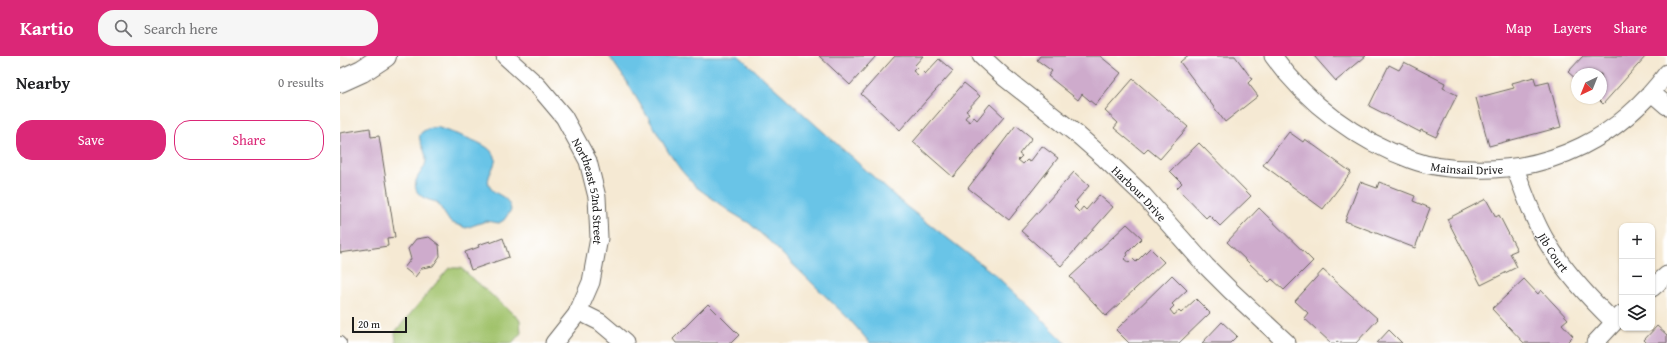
<!DOCTYPE html>
<html lang="en">
<head>
<meta charset="utf-8">
<style>
  :root { --surface:#fff; --page:#f6f6f6; --text:#202124; --muted:#757577; --line:#e0e0e0; --accent:#db2777 }
  body { margin:0; font-family:"Gentium Book Plus",serif; background:var(--page); color:var(--text) }
  .controls { position:absolute; right:12px; bottom:12px; display:grid; overflow:hidden; border-radius:8px; box-shadow:0 1px 3px #0004 }
  .controls button { width:36px; height:36px; display:grid; place-items:center; padding:0; border:0; border-bottom:1px solid var(--line); background:var(--surface); color:var(--text); font:20px sans-serif }
  .compass { position:absolute; left:1231px; top:12px; width:36px; height:36px; border-radius:50%; background:var(--surface); box-shadow:0 1px 3px #0004; rotate:223deg }
  .scale { position:absolute; left:12px; bottom:10px; width:55px; box-sizing:border-box; padding-left:4px; border:2px solid #1c1c1c; border-top:0; font-size:11px; line-height:14px; white-space:nowrap; color:#1c1c1c; -webkit-text-stroke:3px #fff; paint-order:stroke }
  .list { margin:0; padding:0; list-style:none }
  h2 { display:flex; justify-content:space-between; align-items:center; height:52px; margin:0; padding:0 16px; font-size:17px }
  h2 small { font-size:13px; font-weight:400; color:var(--muted) }
  .actions { display:flex; gap:8px; padding:12px 16px }
  .actions a { flex:1; padding:9px 0; border:1px solid var(--accent); border-radius:16px; text-align:center; font-size:14px; color:var(--accent) }
  .actions .main { background:var(--accent); color:#fff }
  .icon { flex:none; width:22px; height:22px; fill:none; stroke:currentColor; stroke-width:2; stroke-linecap:round; stroke-linejoin:round }
  .map { position:relative; flex:none; width:1327px; height:287px; overflow:hidden }
  header { display:flex; align-items:center; gap:24px; box-sizing:border-box; height:56px; padding:0 20px; background:var(--accent); color:#fff }
  header strong { font-size:19px }
  nav { display:flex; gap:22px; margin-inline-start:auto; font-size:14px }
  .search { width:280px; height:36px; background:var(--page); display:flex; align-items:center; gap:10px; box-sizing:border-box; padding:0 14px; border-radius:16px; color:var(--muted); font-size:15px }
  main { display:flex }
  aside { flex:1; background:var(--surface) }
  .map>svg:first-child { display:block }
  .green { fill:#a0c26b; stroke:#5e6f44 }
  .water { fill:#69c4e7; stroke:#427082 }
  .building { fill:#ceabcc }
  .lines { fill:none; stroke-linecap:round; stroke-linejoin:round }
  .lane-casing { stroke:#68645c; stroke-width:10 }
  .street-casing { stroke:#68645c; stroke-width:19 }
  .secondary-casing { stroke:#68645c; stroke-width:24 }
  .lane { stroke:#fff; stroke-width:8 }
  .street { stroke:#fff; stroke-width:17 }
  .secondary { stroke:#fff; stroke-width:22 }
  .labels { text-anchor:middle; dominant-baseline:central; stroke-width:3; stroke-linejoin:round; paint-order:stroke }
  .street-label { font-size:12px; fill:#1c1c1c; stroke:#fff }
</style>
</head>
<body>
<header>
<strong>Kartio</strong>
<div class="search"><svg class="icon" aria-label="search" viewBox="0 0 24 24"><circle cx="10" cy="10" r="6"/><path d="M15 15l6 6"/></svg>Search here</div>
<nav><a>Map</a><a>Layers</a><a>Share</a></nav>
</header>
<main>
<aside>
<h2>Nearby<small>0 results</small></h2>
<ul class="list">
</ul>
<div class="actions"><a class="main">Save</a><a>Share</a></div>
</aside>
<div class="map">
<svg width="1327" height="287" viewBox="0 0 1327 287">
  <rect width="100%" height="100%" fill="#fff"/>
  <filter id="ink" filterUnits="userSpaceOnUse"><feTurbulence type="fractalNoise" baseFrequency=".025" numOctaves="2"/><feDisplacementMap in="SourceGraphic" scale="8" xChannelSelector="R" yChannelSelector="G"/><feConvolveMatrix kernelMatrix="1 2 1 2 8 2 1 2 1" color-interpolation-filters="sRGB"/></filter>
  <filter id="wash" filterUnits="userSpaceOnUse"><feTurbulence type="fractalNoise" baseFrequency=".012" numOctaves="4" result="noise"/><feDisplacementMap in="SourceGraphic" scale="16" xChannelSelector="R" yChannelSelector="G"/><feGaussianBlur stdDeviation="0.9" result="paint"/><feColorMatrix in="noise" values="0 0 0 0 0 0 0 0 0 0 0 0 0 0 0 0 0 1.4 0 .05"/><feComposite in="paint" operator="in"/></filter>
  <g filter="url(#wash)">
    <rect width="100%" height="100%" fill="#f5e9d3"/>
    <!-- green -->
    <path class="green" d="M109,212H121L180,264L181,277L172,287H56L55,276Z"/>
    <!-- water -->
    <path class="water" d="M269,0H399L567,151L654,218L692,253L726,287H530L510,264L428,184L409,167L389,155L355,130L341,114L329,97L287,26Z
      M97,71C111,77 142,85 151,95C155,98 156,102 155,106C153,114 146,122 149,129C154,141 168,137 171,154L164,164L159,167L146,165L126,172L110,166L97,146C87,144 72,139 76,125C78,118 85,113 86,105C87,89 65,76 97,71Z"/>
    <g id="blocks">
      <!-- building -->
      <path class="building" d="M479,0H536L510,29Z
        M555,0H583L575,9L577,11L573,15L578,19L582,15L585,18L599,3L613,15L560,74L521,38Z
        M700,0H760L781,17L755,49L742,38L738,44L708,20L712,15L697,4Z
        M847,0H895L912,23L908,27L918,40L885,66L840,6Z
        M974,0H1026L996,25Z
        M1243,0H1306L1263,48L1257,42H1261V18H1237V24L1228,16Z
        M1064,6L1105,27L1103,32L1117,39L1096,81L1081,74L1080,76L1029,50L1049,9L1059,14Z
        M1194,21L1196,29L1209,26L1221,71L1149,90L1136,42L1174,32L1172,27Z
        M793,23L848,71L820,103L808,93L804,97L774,72L778,67L765,55Z
        M624,27L640,40L626,55L629,57L625,62L630,66L634,61L637,64L650,48L664,61L613,121L573,86Z
        M676,69L692,82L679,98L682,100L678,104L683,108L687,104L690,106L702,90L718,102L669,164L628,132Z
        M30,72L31,81L39,80L55,181L47,182L48,190L0,197V77Z
        M949,76L963,86L965,83L1011,116L983,153L923,109Z
        M859,87L911,140L880,170L869,159L866,162L837,132L842,127L830,115Z
        M734,116L749,130L736,145L738,147L734,151L739,156L743,151L746,154L759,139L773,151L721,210L681,175Z
        M1020,126L1037,132L1039,126L1075,140L1073,145L1090,152L1075,192L1005,165Z
        M1146,143L1156,161L1159,159L1177,194L1170,197L1177,211L1141,229L1107,163Z
        M919,152L973,205L944,234L932,223L929,226L887,186Z
        M787,168L802,182L787,197L788,199L784,203L789,207L793,203L796,206L810,192L824,206L766,260L730,221Z
        M89,181L99,189L100,200L93,210L82,212L75,221L64,212L71,203L68,193L76,183Z
        M163,182L169,201L131,214L125,196L139,191L138,189L150,185V187Z
        M983,214L1038,263L1016,287H1000L997,285L995,287H991L964,262L968,257L955,245Z
        M832,219L847,234L832,248L834,250L830,254L834,259L839,255L841,257L856,243L870,257L839,287H789L776,274Z
        M1184,223L1198,238L1201,234L1228,263L1222,268L1233,280L1226,287H1184L1152,253Z
        M368,248L399,279L391,287H336L333,283Z
        M882,266L897,280L890,287H862Z
        M1317,270L1327,279V287H1307L1304,284Z
        M1049,274L1062,287H1037Z"/>
    </g>
  </g>
  <g filter="url(#ink)">
    <use href="#blocks" fill-opacity="0" stroke="#68645c" stroke-width="1"/>
    <g class="lines">
      <defs>
        <path id="lane" d="M0,285L2,287"/>
        <g id="street">
          <path id="s1" d="M165,0L197,29L224,61L248,105L257,141L259,182L251,226L237,258L214,287"/>
          <path id="s2" d="M641,0L665,22L739,80L765,103L803,139L866,210L891,235L947,287"/>
          <path id="s3" d="M933,0C968,48 1016,84 1072,104C1091,111 1112,113 1132,113C1212,116 1280,81 1327,17"/>
          <path d="M1312,37L1327,50"/>
          <path id="s4" d="M1175,112C1184,136 1192,161 1205,183C1224,215 1248,241 1274,266"/>
          <path d="M1312,232L1327,219"/>
          <path d="M238,255L260,266L285,287"/>
          <path d="M1255,287L1282,258"/>
        </g>
        <path id="secondary" d="M0,25L22,15L45,0"/>
      </defs>
      <!-- lane casing -->
      <use href="#lane" class="lane-casing"/>
      <!-- street casing -->
      <use href="#street" class="street-casing"/>
      <!-- secondary casing -->
      <use href="#secondary" class="secondary-casing"/>
      <!-- lane -->
      <use href="#lane" class="lane"/>
      <!-- street -->
      <use href="#street" class="street"/>
      <!-- secondary -->
      <use href="#secondary" class="secondary"/>
    </g>
  </g>
  <g class="labels">
    <!-- street labels -->
    <g class="street-label">
      <text stroke="none"><textPath href="#s3" startOffset="232">Mainsail Drive</textPath></text>
      <text stroke="none"><textPath href="#s1" startOffset="165">Northeast 52nd Street</textPath></text>
      <text stroke="none"><textPath href="#s2" startOffset="210">Harbour Drive</textPath></text>
      <text stroke="none"><textPath href="#s4" startOffset="93">Jib Court</textPath></text>
    </g>
  </g>
</svg>
<div class="controls">
<button>+</button>
<button>−</button>
<button><svg class="icon" aria-label="layers" viewBox="0 0 24 24"><path d="M12 4l9 5-9 5-9-5zM3 14l9 5 9-5"/></svg></button>
</div>
<svg class="compass" viewBox="-18 -18 36 36"><path d="M0-13l5 13h-10z" fill="#e53935"/><path d="M0 13l5-13h-10z" fill="#757577"/></svg>
<div class="scale">20 m</div>
</div>
</main>
</body>
</html>
